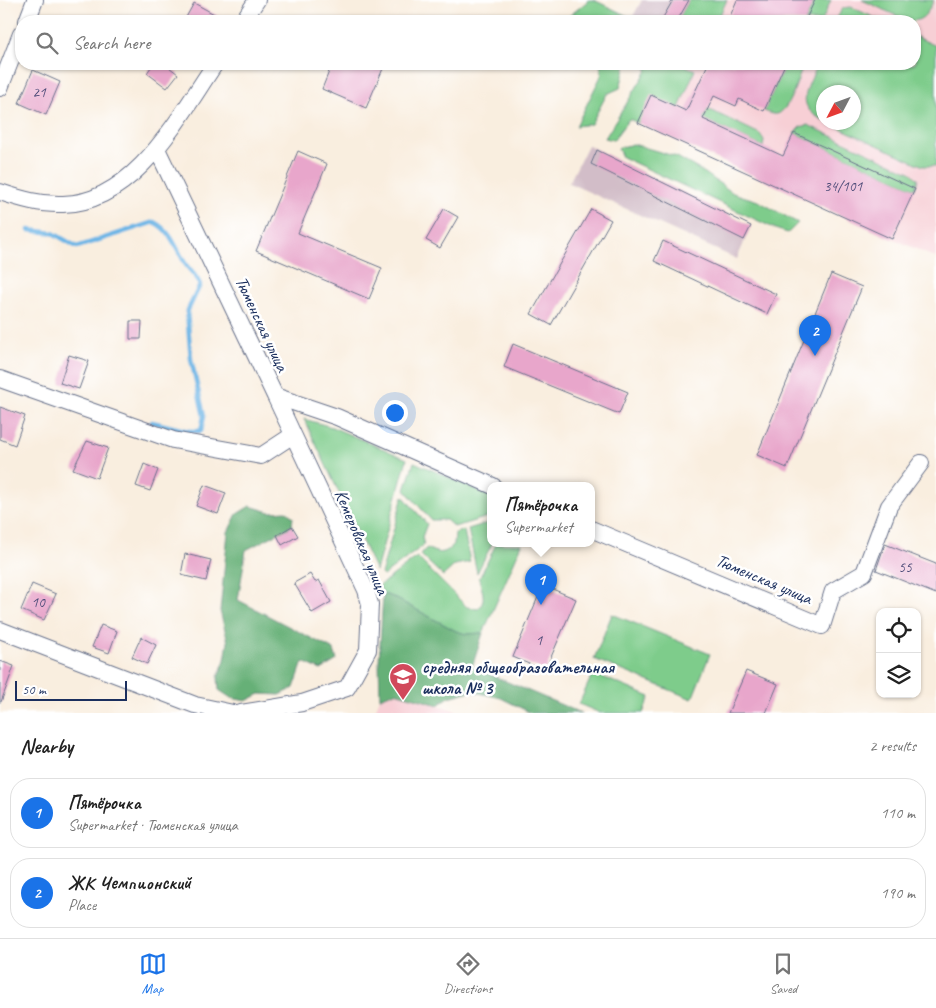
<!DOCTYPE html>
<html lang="en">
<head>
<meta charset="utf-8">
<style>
  :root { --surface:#fff; --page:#f2f2f2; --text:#222; --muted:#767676; --line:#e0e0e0; --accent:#1a73e8 }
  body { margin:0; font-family:Caveat,sans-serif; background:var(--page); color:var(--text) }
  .controls { position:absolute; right:15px; bottom:15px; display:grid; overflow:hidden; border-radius:10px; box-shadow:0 1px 4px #0004 }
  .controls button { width:45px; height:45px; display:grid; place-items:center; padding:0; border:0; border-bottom:1px solid var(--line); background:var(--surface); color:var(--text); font:25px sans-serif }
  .compass { position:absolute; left:816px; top:85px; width:45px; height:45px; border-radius:50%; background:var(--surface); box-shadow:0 1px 4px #0004; rotate:229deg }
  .scale { position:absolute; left:15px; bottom:12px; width:112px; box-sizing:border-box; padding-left:5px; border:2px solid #1b2f5e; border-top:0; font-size:14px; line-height:18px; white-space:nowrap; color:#1b2f5e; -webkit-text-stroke:4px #fff; paint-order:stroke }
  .you { position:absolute; left:394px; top:412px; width:18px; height:18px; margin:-12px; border:4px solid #fff; border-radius:50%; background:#1a73e8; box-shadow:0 0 0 8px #1a73e833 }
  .badge { display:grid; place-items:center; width:32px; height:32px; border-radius:50%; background:var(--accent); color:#fff; font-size:16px; font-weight:700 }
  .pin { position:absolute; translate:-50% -41px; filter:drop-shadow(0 1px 2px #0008) }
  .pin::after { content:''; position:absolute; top:26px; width:18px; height:15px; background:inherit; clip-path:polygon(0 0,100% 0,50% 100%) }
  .popup { position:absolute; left:487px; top:482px; width:108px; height:65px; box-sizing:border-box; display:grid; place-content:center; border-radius:10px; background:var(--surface); filter:drop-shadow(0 1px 4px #0005); font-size:16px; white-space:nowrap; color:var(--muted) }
  .popup b { font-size:19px; color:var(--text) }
  .popup::after { content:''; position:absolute; left:50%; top:100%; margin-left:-10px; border:10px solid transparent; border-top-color:var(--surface) }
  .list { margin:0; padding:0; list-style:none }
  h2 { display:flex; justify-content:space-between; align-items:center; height:65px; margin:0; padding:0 20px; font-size:21px }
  h2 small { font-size:16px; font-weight:400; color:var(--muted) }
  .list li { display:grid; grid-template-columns:32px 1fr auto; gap:15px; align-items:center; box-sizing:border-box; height:70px; margin:0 10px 10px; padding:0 10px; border:1px solid var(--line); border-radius:20px }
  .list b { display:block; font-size:19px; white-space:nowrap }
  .list p { margin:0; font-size:16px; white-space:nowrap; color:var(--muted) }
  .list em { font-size:16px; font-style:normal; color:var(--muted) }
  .icon { flex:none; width:28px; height:28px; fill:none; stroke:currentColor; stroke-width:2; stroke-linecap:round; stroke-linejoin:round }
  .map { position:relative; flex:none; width:936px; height:713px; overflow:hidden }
  .search { position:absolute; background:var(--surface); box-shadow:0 1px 4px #0004; left:15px; right:15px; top:15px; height:55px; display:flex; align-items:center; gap:12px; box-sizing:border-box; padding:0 18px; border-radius:20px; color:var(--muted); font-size:19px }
  .sheet { height:225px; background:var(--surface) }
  nav { display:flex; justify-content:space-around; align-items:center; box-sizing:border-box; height:70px; border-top:1px solid var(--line); background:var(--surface); font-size:14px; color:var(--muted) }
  nav a { display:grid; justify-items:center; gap:2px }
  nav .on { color:var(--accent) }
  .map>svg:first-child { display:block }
  .built { fill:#f7cfd5; fill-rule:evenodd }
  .industrial { fill:#d2bdc8 }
  .green { fill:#7ecc8b; stroke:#4c7e74 }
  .forest { fill:#66b077; stroke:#40706a }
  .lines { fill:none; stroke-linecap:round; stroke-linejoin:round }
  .stream { stroke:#6eb6e6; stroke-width:4.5 }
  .building { fill:#e8a6cb }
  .street-casing { stroke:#69728b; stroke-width:18 }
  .street { stroke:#fff; stroke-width:16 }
  .labels { text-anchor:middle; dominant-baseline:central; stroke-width:5; stroke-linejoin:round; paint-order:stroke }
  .number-label { font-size:15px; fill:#4e4d79 }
  .street-label { font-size:18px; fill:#1b2f5e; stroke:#fff }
  .poi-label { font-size:18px; font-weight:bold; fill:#1b2f5e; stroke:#fff; text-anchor:start }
</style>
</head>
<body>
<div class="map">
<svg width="936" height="713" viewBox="0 0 936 713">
  <rect width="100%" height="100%" fill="#fff"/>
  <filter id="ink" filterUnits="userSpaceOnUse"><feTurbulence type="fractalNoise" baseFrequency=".02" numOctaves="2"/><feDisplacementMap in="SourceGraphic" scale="10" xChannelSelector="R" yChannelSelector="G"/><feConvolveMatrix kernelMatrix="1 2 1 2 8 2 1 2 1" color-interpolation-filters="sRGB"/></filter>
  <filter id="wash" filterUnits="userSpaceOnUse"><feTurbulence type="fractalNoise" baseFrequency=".0096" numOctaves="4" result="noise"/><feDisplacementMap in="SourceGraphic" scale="20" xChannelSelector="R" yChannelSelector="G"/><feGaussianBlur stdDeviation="1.12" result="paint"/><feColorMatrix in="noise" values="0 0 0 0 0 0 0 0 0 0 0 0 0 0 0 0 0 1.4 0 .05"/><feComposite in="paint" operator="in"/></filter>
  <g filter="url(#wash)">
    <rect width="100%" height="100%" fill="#f9eedf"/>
    <!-- built -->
    <path class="built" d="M702,0H936V258L629,119L663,64H915V21H689ZM824,92H854V122H824Z
      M395,692L438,705L463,713H374L380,698Z"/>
    <!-- industrial -->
    <path class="industrial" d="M642,0H689L677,21H638L632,18Z
      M588,145L751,226L737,259L569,183Z"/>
    <!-- green -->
    <path class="green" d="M589,0H594L638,21H574L569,16Z
      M689,0H727L717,21H677Z
      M815,0H831L822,21H805Z
      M862,0H934C928,12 924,22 908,21Z
      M851,7L882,21H835L843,8Z
      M915,36L936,46V166H923L829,123L854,122V92H824L823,120C793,106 808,88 818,64H915Z
      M600,64H626L620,88L607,94L591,124L576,126L602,74Z
      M639,64H681L695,70L679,108L638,123L629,119L613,140L605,138L648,69Z
      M785,64H804C799,75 791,104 782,111C777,117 770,113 764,111Z
      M708,109L760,134L764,140L763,147L703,119Z
      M808,125L912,173L918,179L915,189L794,133L800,127Z
      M633,144L677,157L705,173L733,193L758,201L798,223L788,233L778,230L622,157L618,148Z
      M304,419L332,427L407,459L376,571Z
      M414,462L491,496V516L454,527L446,520H431L405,490Z
      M403,496L427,524L422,537L424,545L383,576L381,574Z
      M491,522L492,544L477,573L468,529Z
      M464,530L470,562L455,565L443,576L420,554L427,548C439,555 446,554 454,544L455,533Z
      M496,544H522L483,633L466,634L456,631L393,597L383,594L379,586L417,557L467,607L478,609C487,600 482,590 479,579Z
      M612,614L710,654L692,699L594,659Z
      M593,673L650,697L643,713H600L579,704Z"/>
    <!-- forest -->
    <path class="forest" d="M250,506L270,512L286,511L293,517L292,526L246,550L238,600L334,650L337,660L321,670L303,662L294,688L280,695L260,694L246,701L231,698L219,690L218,677L225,660L228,642L220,611L228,532L237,514Z
      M383,594L393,597L456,631L466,634L483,633L472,667L581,713H531L501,698L471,691L449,697L438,705L395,692L380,698L379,661Z"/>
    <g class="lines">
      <!-- stream -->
      <path class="stream" d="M29,230L53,233L77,247L154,222C172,232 175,246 185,263C189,271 197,275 200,285L187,312L191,359L204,416L201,431H189L152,422"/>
    </g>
    <g id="blocks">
      <!-- building -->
      <path class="building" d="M673,0H689L677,21H661Z
        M737,0H815L805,21H728Z
        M194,3L227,21H184Z
        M153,64H165L178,74L167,88L147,73Z
        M332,64H385L366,108L322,89Z
        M708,64H785L764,111L739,99L736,106L714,96L703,119L783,156L794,133L915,189L892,239L638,123L651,95L686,111Z
        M33,70L60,82L46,115L19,103Z
        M597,150L751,226L744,240L591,164Z
        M298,151L327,164L298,233L382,268L369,299L256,251Z
        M444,209L458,217L440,248L426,240Z
        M591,209L611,220L551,325L531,314Z
        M663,241L776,294L767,314L654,261Z
        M831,274L862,287L787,468L757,455Z
        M130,321H142L141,339H130Z
        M513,344L628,392L619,414L504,367Z
        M69,355L89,361L79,389L60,383Z
        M0,407L25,416L15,445L0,439Z
        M87,441L108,448L97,478L73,469Z
        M144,464L158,470L150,491L136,486Z
        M204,485L226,493L218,514L196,506Z
        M292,526L298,536L282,545L277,535Z
        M885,544L936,564V594L876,570Z
        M185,554L211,560L206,581L181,575Z
        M310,574L315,582L319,580L331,602L312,613L294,583Z
        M32,584L56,594L44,620L21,610Z
        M543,585L576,599L545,671L513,657Z
        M101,625L117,631L109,653L92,647Z
        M141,637L156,645L147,664L132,657Z
        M0,661L14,666L1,702H0Z
        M746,671L778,684L766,713H728Z"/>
    </g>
  </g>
  <g filter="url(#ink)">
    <use href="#blocks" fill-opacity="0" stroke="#69728b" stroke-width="1"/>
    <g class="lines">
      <defs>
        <path id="street" d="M27,21L35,0
          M243,21L257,0
          M0,88L21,34
          M157,149L275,396L337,417L493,486
          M0,192C21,199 41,205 63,204C135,203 180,115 215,64
          M0,379L173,440L261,456L293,435
          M591,529L822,626L833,591L864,573L889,506L921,463
          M0,630L195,705L233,713
          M241,713L302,703L347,688L368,650L370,604L366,590L275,396"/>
      </defs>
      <!-- street casing -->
      <use href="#street" class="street-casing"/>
      <!-- street -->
      <use href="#street" class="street"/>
    </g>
  </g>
  <!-- icons -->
  <defs>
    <symbol id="school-pin" viewBox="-11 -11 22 30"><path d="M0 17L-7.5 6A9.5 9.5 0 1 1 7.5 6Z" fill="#d1495b" stroke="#fff"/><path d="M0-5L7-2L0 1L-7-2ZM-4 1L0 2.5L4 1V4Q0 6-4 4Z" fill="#fff"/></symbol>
  </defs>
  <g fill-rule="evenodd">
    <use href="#school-pin" x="387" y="661" width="32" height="43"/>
  </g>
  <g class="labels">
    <!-- number labels -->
    <g class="number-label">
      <text x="39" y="92">21</text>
      <text x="843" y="186">34/101</text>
      <text x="905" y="567">55</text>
      <text x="38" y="602">10</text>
      <text x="539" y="640">1</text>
    </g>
    <!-- street labels -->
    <g class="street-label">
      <text transform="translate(262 324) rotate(65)">Тюменская улица</text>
      <text transform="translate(362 542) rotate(67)">Кемеровская улица</text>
      <text transform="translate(764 579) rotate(23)">Тюменская улица</text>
    </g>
    <!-- poi labels -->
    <g class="poi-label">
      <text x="422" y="667">средняя общеобразовательная<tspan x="422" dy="21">школа № 3</tspan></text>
    </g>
  </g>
</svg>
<div class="controls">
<button><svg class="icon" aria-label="locate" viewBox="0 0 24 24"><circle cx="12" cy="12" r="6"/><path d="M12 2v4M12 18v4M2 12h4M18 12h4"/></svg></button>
<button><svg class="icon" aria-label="layers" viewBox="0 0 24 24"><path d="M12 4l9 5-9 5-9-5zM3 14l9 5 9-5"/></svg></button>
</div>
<svg class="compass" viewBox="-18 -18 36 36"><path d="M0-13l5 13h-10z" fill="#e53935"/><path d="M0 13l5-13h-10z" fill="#767676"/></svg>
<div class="scale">50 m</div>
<div class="you"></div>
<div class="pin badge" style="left:541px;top:605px">1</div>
<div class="popup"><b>Пятёрочка</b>Supermarket</div>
<div class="pin badge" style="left:815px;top:356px">2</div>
<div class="search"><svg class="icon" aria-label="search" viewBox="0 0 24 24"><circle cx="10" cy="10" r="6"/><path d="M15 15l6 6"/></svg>Search here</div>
</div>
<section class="sheet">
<h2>Nearby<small>2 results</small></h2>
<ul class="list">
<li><span class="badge">1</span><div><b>Пятёрочка</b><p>Supermarket · Тюменская улица</p></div><em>110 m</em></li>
<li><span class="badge">2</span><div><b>ЖК Чемпионский</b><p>Place</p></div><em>190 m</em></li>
</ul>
</section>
<nav>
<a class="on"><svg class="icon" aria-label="map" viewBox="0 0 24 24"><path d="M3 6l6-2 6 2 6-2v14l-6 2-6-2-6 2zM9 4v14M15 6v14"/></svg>Map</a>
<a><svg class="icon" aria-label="directions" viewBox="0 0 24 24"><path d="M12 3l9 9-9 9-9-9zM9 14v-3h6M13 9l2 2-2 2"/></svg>Directions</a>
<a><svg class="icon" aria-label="saved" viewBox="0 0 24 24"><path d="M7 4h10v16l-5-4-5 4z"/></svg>Saved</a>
</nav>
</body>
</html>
